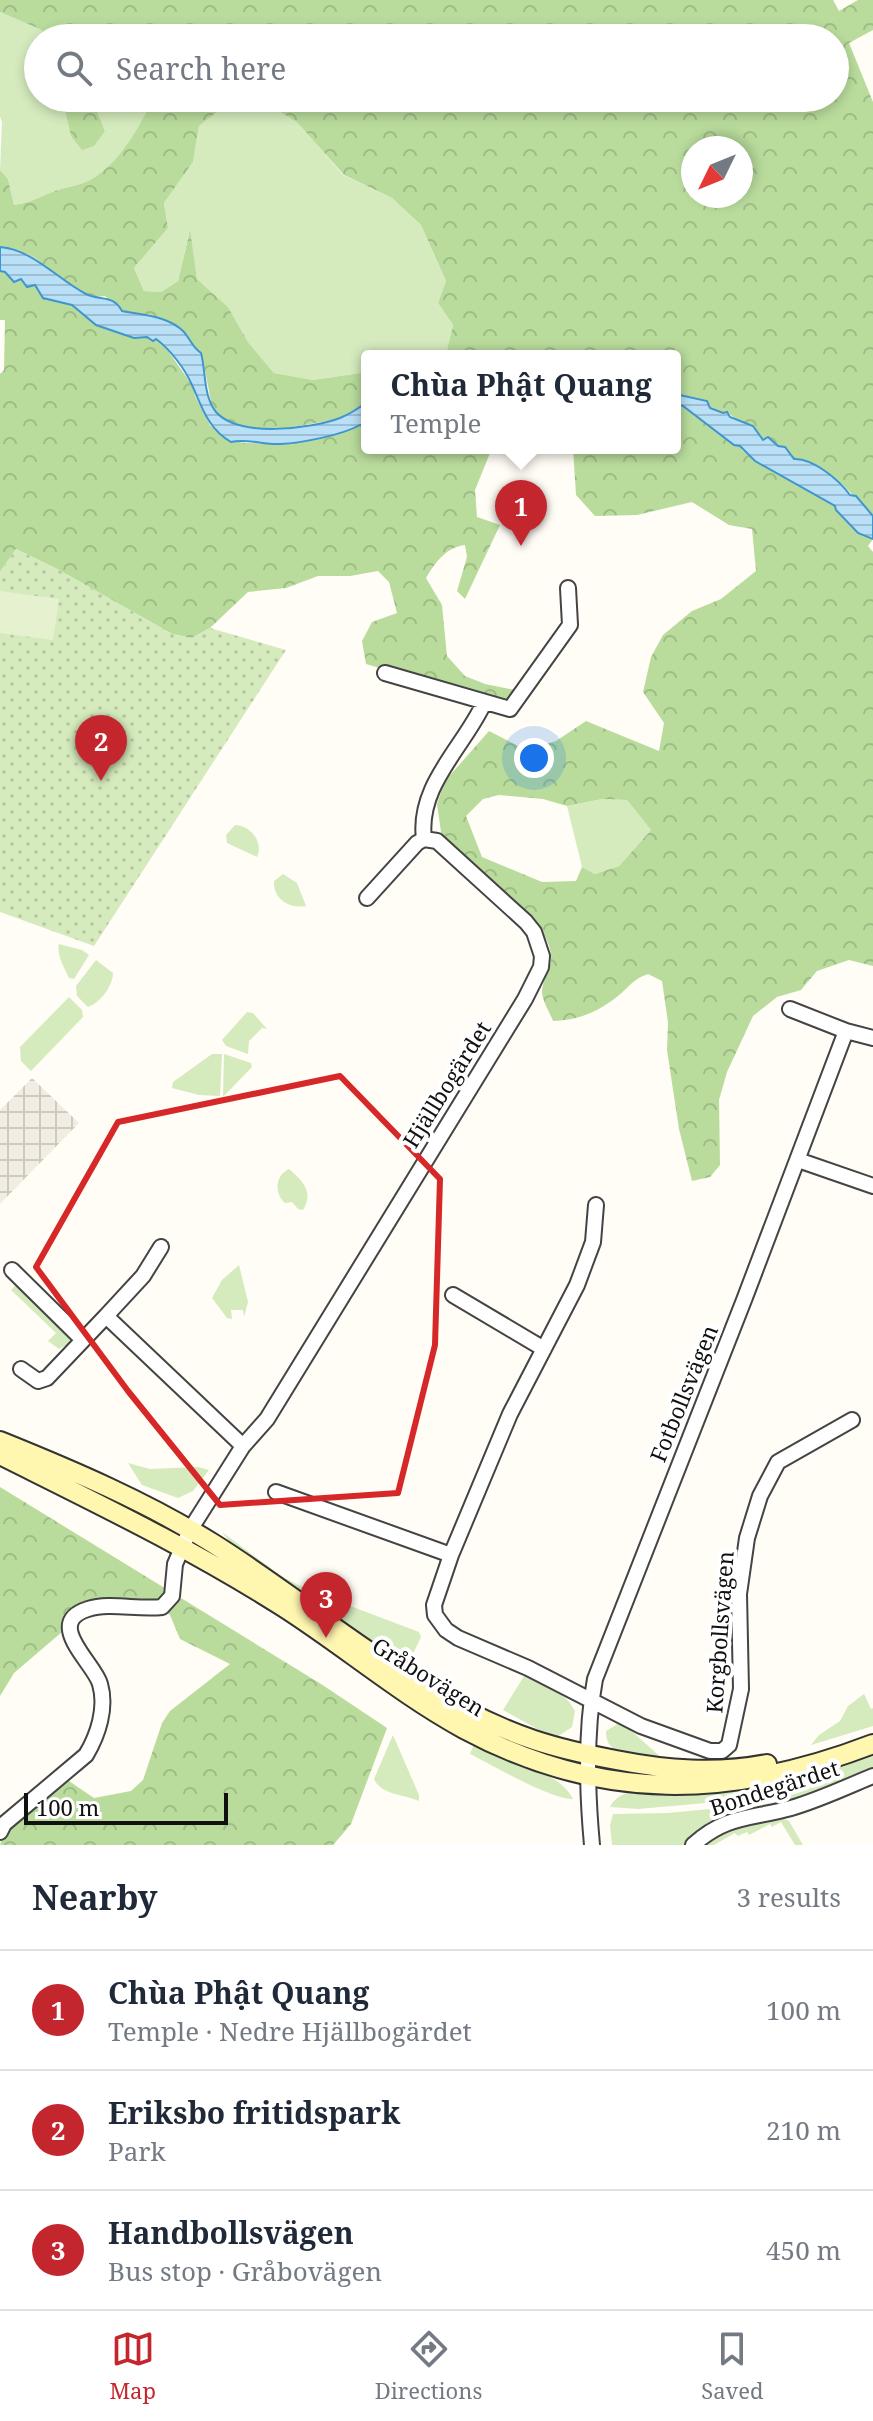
<!DOCTYPE html>
<html lang="en">
<head>
<meta charset="utf-8">
<style>
  :root { --surface:#fff; --page:#f6f6f7; --text:#1f2937; --muted:#747a83; --line:#e0e1e3; --accent:#c4262e }
  body { margin:0; font-family:"Noto Serif",serif; background:var(--page); color:var(--text) }
  .compass { position:absolute; left:681px; top:136px; width:72px; height:72px; border-radius:50%; background:var(--surface); box-shadow:0 4px 12px #0003; rotate:227deg }
  .scale { position:absolute; left:24px; bottom:20px; width:204px; box-sizing:border-box; padding-left:8px; border:4px solid #111; border-top:0; font-size:22px; line-height:28px; white-space:nowrap; color:#111; -webkit-text-stroke:6px #fff; paint-order:stroke }
  .you { position:absolute; left:534px; top:758px; width:28px; height:28px; margin:-20px; border:6px solid #fff; border-radius:50%; background:#1a73e8; box-shadow:0 0 0 12px #1a73e833 }
  .badge { display:grid; place-items:center; width:52px; height:52px; border-radius:50%; background:var(--accent); color:#fff; font-size:26px; font-weight:700 }
  .pin { position:absolute; translate:-50% -66px; filter:drop-shadow(0 2px 4px #0008) }
  .pin::after { content:''; position:absolute; top:42px; width:28px; height:24px; background:inherit; clip-path:polygon(0 0,100% 0,50% 100%) }
  .popup { position:absolute; left:361px; top:350px; width:320px; height:104px; box-sizing:border-box; display:grid; place-content:center; border-radius:8px; background:var(--surface); filter:drop-shadow(0 2px 6px #0005); font-size:26px; white-space:nowrap; color:var(--muted) }
  .popup b { font-size:30px; color:var(--text) }
  .popup::after { content:''; position:absolute; left:50%; top:100%; margin-left:-16px; border:16px solid transparent; border-top-color:var(--surface) }
  .list { margin:0; padding:0; list-style:none }
  h2 { display:flex; justify-content:space-between; align-items:center; height:104px; margin:0; padding:0 32px; font-size:34px }
  h2 small { font-size:26px; font-weight:400; color:var(--muted) }
  .list li { display:grid; grid-template-columns:52px 1fr auto; gap:24px; align-items:center; box-sizing:border-box; height:120px; padding:0 32px; border-top:2px solid var(--line) }
  .list b { display:block; font-size:30px; white-space:nowrap }
  .list p { margin:0; font-size:26px; white-space:nowrap; color:var(--muted) }
  .list em { font-size:26px; font-style:normal; color:var(--muted) }
  .icon { flex:none; width:44px; height:44px; fill:none; stroke:currentColor; stroke-width:2; stroke-linecap:round; stroke-linejoin:round }
  .map { position:relative; flex:none; width:873px; height:1845px; overflow:hidden }
  .search { position:absolute; background:var(--surface); box-shadow:0 4px 12px #0003; left:24px; right:24px; top:24px; height:88px; display:flex; align-items:center; gap:20px; box-sizing:border-box; padding:0 28px; border-radius:44px; color:var(--muted); font-size:30px }
  .sheet { height:464px; background:var(--surface) }
  nav { display:flex; justify-content:space-around; align-items:center; box-sizing:border-box; height:112px; border-top:2px solid var(--line); background:var(--surface); font-size:22px; color:var(--muted) }
  nav a { display:grid; justify-items:center; gap:4px }
  nav .on { color:var(--accent) }
  .map>svg:first-child { display:block }
  .grass { fill:#d5ebbd }
  .forest { fill:url(#forest-crowns); fill-rule:evenodd }
  .park { fill:url(#park-dots) }
  .pitch { fill:#e6f2cf }
  .plaza { fill:url(#plaza-grid) }
  .water { fill:url(#water-rules); stroke:#3f96cf; stroke-width:2 }
  .lines { fill:none; stroke-linecap:round; stroke-linejoin:round }
  .minor-casing { stroke:#444; stroke-width:18 }
  .secondary-casing { stroke:#333; stroke-width:22 }
  .minor { stroke:#fff; stroke-width:14 }
  .secondary { stroke:#fff6b0; stroke-width:18 }
  .marked { fill:none; stroke:#d62828; stroke-width:6; stroke-linejoin:round }
  .labels { text-anchor:middle; dominant-baseline:central; stroke-width:8; stroke-linejoin:round; paint-order:stroke }
  .street-label { font-size:22px; fill:#111; stroke:#fff }
</style>
</head>
<body>
<div class="map">
<svg width="873" height="1845" viewBox="0 0 873 1845">
  <defs>
    <pattern id="forest-crowns" width="20" height="18" patternUnits="userSpaceOnUse" patternTransform="scale(2)"><rect width="20" height="18" fill="#b9dc9c"/><path d="M2 6a3 3 0 1 1 6 0M12 15a3 3 0 1 1 6 0" fill="none" stroke="#9ebc85"/></pattern>
    <pattern id="park-dots" width="8" height="8" patternUnits="userSpaceOnUse" patternTransform="scale(2)"><rect width="8" height="8" fill="#d5ebbd"/><path d="M2 2h.1M6 6h.1" fill="none" stroke="#b6c8a1" stroke-width="1.8" stroke-linecap="round"/></pattern>
    <pattern id="plaza-grid" width="8" height="8" patternUnits="userSpaceOnUse" patternTransform="scale(2)"><rect width="8" height="8" fill="#f1ede2"/><path d="M0 4h8M4 0v8" fill="none" stroke="#cecac1"/></pattern>
    <pattern id="water-rules" width="6" height="5" patternUnits="userSpaceOnUse" patternTransform="scale(2)"><rect width="6" height="5" fill="#b9e0f7"/><path d="M0 2.5h6" fill="none" stroke="#9ebfd3"/></pattern>
  </defs>
  <rect width="100%" height="100%" fill="#fffdf5"/>
  <!-- grass -->
  <path class="grass" d="M0,12L43,30L45,38H38V98H62L71,135L105,131L92,98H146L150,105C136,132 120,163 92,179C80,186 63,187 50,193C37,198 29,203 14,205L8,179L0,170L2,122L0,117Z
    M235,98H258L297,121L343,175L392,198L421,225L446,281L438,303L453,325L446,354L367,356V372L313,380L274,373L248,342L228,307L197,279L189,233L178,281L161,292L144,291L134,268L168,228L164,203L193,162L199,126Z
    M602,799L627,800L651,830L619,866L595,874L582,867L567,806Z
    M235,825C250,825 264,842 257,857L227,843L226,835Z
    M283,874L297,883L306,906C289,909 273,899 274,881Z
    M59,944L82,950L89,955L74,979L69,978C65,969 56,954 59,944Z
    M96,960L113,973C113,986 100,1003 88,1007L77,996L76,986Z
    M69,997L82,1010L83,1017L31,1071L21,1061L20,1047Z
    M247,1012L253,1013L267,1029L262,1028L249,1041L248,1054L226,1046L222,1040Z
    M212,1054H222L220,1096L199,1095L172,1088L173,1082Z
    M224,1054L251,1063L252,1067L223,1097Z
    M289,1169C303,1181 314,1192 303,1210L298,1209L292,1202L285,1203C274,1194 275,1175 289,1169Z
    M239,1265L248,1302L244,1317L243,1310H231L232,1319L227,1318L212,1298L222,1280Z
    M15,1286H19L72,1338L70,1343L59,1349L48,1341L56,1333L11,1290Z
    M128,1463L150,1469L198,1467L209,1470L193,1491L178,1498L142,1485Z
    M222,1532L281,1576L308,1590L419,1632L421,1637L407,1667L233,1546Z
    M524,1676C544,1685 565,1691 575,1711L572,1727L557,1737H552L503,1710Z
    M864,1694L871,1709L873,1708V1726L811,1745L819,1735L840,1721L848,1706Z
    M619,1723L626,1726L664,1760L619,1752C609,1746 606,1742 606,1731Z
    M393,1735L419,1795V1801C403,1794 381,1795 374,1779Z
    M475,1742C502,1755 560,1772 573,1799C552,1800 492,1765 470,1754Z
    M873,1752V1768L790,1800L751,1799L638,1809L610,1807C623,1782 662,1793 685,1793C754,1792 809,1776 873,1752Z
    M773,1803L776,1805L713,1822L685,1845H612L610,1825L613,1814L668,1813Z
    M782,1818L789,1821L803,1845H795L781,1822L772,1827L770,1824L749,1835L747,1832L738,1836L735,1833L714,1845H701L718,1832Z"/>
  <!-- forest -->
  <path class="forest" d="M0,0H833L839,11L858,0H873V30L849,43L873,102V516L842,484L794,459L768,437L763,440L727,412L723,414L710,408L707,401L675,394V356H550L546,353L502,356L500,353L493,356H440L446,354L453,325L438,303L446,281L421,225L392,198L344,175L297,122L258,98H835V38H45L42,30L0,12ZM693,148H741V196H693Z
    M62,98H92L105,131L94,146L82,150L71,136Z
    M146,98H235L199,126L193,162L164,203L168,228L134,268L144,291L161,292L178,281L190,230L197,279L228,307L248,342L274,373L313,380L367,372V402L339,419L293,427L271,430L244,426L226,420L215,411L211,402L204,365L187,334L159,320L122,311L105,296C77,300 56,272 35,258C25,252 12,248 0,247V170L8,179L14,205C29,203 37,198 50,193C63,187 80,186 92,179C119,163 136,132 150,105Z
    M0,271L35,285L44,298L72,305L96,325L134,338L142,336L156,339L164,345L192,385L195,396L210,425L224,438L244,443L279,444L365,425L367,448H492L475,490L477,517L500,525L465,599L457,591L467,557L465,545C446,547 435,563 426,578L442,605L447,656L465,676L485,684L515,690L509,701L462,692L366,664L362,641L372,622L397,613L389,582L378,571L350,576H318L286,588L248,592L210,628L192,638L172,634L57,569L16,549L0,572V374L4,370L5,320H0Z
    M675,404L682,406L734,445H740L742,450L755,461L835,506L873,539L868,546L873,552V966L849,960L817,971L801,990L777,997L753,1016L727,1072L719,1100L720,1165L710,1177L692,1181L679,1129L667,1050L668,1022L662,981L648,974C633,979 629,987 618,996C598,1012 579,1020 553,1021C550,1013 542,1000 542,992C542,980 552,968 551,956C550,918 470,864 442,839L437,804L445,781L489,731L526,750L556,741L586,721L659,751L664,723L643,692L651,657L663,635L692,611L721,599L756,571L752,529L729,525L692,502L637,515L595,516L576,495L573,448H675ZM499,795L543,799L567,806L602,799L627,800L651,830L619,866L595,874L582,867L576,881L542,882L482,857L466,816L483,799Z
    M0,1487L321,1684L387,1728L351,1824L333,1845H0L5,1829L66,1779L94,1798L131,1791L143,1780L162,1723L170,1711L230,1664L180,1639L170,1615L152,1601L83,1614L14,1673L0,1696Z"/>
  <!-- park -->
  <path class="park" d="M16,549L57,569L172,634L192,638L210,628L286,650L94,946L0,912V572Z"/>
  <!-- pitch -->
  <path class="pitch" d="M0,591L59,599L53,640L0,633Z"/>
  <!-- plaza -->
  <path class="plaza" d="M32,1078L79,1123L0,1204V1110Z"/>
  <!-- water -->
  <path class="water" d="M0,247C34,250 57,279 86,294C100,301 113,294 122,311C143,315 169,316 184,332C191,340 192,347 201,353C206,371 203,396 216,412C239,438 311,429 340,418C350,414 359,408 367,402V426L360,425C342,435 302,443 280,444C264,445 246,438 231,442C208,429 202,407 192,385C185,369 170,349 156,339L153,341L147,337L134,338L96,325L72,305L43,298L35,285L27,287L21,279L14,282L5,272L0,271Z
    M675,394L707,401L710,408L723,413L727,412L730,417L753,426L763,440L768,437L778,446L785,447L794,459C813,458 839,480 850,495L856,496L873,516V539L858,533L836,510L835,506L755,461L740,446L734,445L683,406L675,404Z"/>
  <g class="lines">
    <defs>
      <path id="minor" d="M385,673L510,709L570,625L568,588
        M424,839C417,786 463,748 484,703
        M790,1009L846,1031L873,1038
        M798,1160L873,1186
        M596,1205L593,1242L577,1285L510,1414L451,1555L434,1605L435,1615L446,1630L458,1638L528,1668L641,1726L710,1751H722L729,1745L741,1689L739,1594L747,1538L760,1496L778,1462L852,1420
        M12,1270L83,1340
        M453,1295L544,1349
        M106,1316L143,1276L161,1247
        M21,1369L38,1381L47,1378L106,1316L243,1446
        M276,1492L451,1555
        M0,1832L4,1824L86,1755C98,1735 107,1708 100,1684C95,1664 43,1623 88,1609C110,1602 138,1610 162,1607L172,1596L175,1564L190,1530L243,1446L267,1419L525,999L541,967L542,956L534,932L526,922L437,841L424,839L417,843L367,898
        M592,1845C587,1791 585,1733 595,1679L744,1300L846,1031
        M693,1845C726,1815 751,1819 791,1808C819,1800 846,1787 873,1776"/>
      <path id="secondary" d="M0,1441C72,1470 147,1502 214,1544C319,1610 414,1699 534,1740C561,1749 589,1755 616,1760C667,1770 715,1774 767,1764
        M0,1455C96,1503 192,1549 283,1607C344,1646 400,1694 464,1729C602,1803 730,1799 873,1744"/>
    </defs>
    <!-- minor casing -->
    <use href="#minor" class="minor-casing"/>
    <!-- secondary casing -->
    <use href="#secondary" class="secondary-casing"/>
    <!-- minor -->
    <use href="#minor" class="minor"/>
    <!-- secondary -->
    <use href="#secondary" class="secondary"/>
  </g>
  <!-- marked area -->
  <path class="marked" d="M340,1076L440,1179L435,1345L398,1493L220,1505L128,1391L36,1267L118,1122Z"/>
  <g class="labels">
    <!-- street labels -->
    <g class="street-label">
      <text transform="translate(446 1084) rotate(-58)">Hjällbogärdet</text>
      <text transform="translate(683 1393) rotate(-68)">Fotbollsvägen</text>
      <text transform="translate(719 1632) rotate(-86)">Korgbollsvägen</text>
      <text transform="translate(429 1676) rotate(32)">Gråbovägen</text>
      <text transform="translate(774 1787) rotate(-18)">Bondegärdet</text>
    </g>
  </g>
</svg>
<svg class="compass" viewBox="-18 -18 36 36"><path d="M0-13l5 13h-10z" fill="#e53935"/><path d="M0 13l5-13h-10z" fill="#747a83"/></svg>
<div class="scale">100 m</div>
<div class="you"></div>
<div class="pin badge" style="left:521px;top:546px">1</div>
<div class="popup"><b>Chùa Phật Quang</b>Temple</div>
<div class="pin badge" style="left:101px;top:781px">2</div>
<div class="pin badge" style="left:326px;top:1638px">3</div>
<div class="search"><svg class="icon" aria-label="search" viewBox="0 0 24 24"><circle cx="10" cy="10" r="6"/><path d="M15 15l6 6"/></svg>Search here</div>
</div>
<section class="sheet">
<h2>Nearby<small>3 results</small></h2>
<ul class="list">
<li><span class="badge">1</span><div><b>Chùa Phật Quang</b><p>Temple · Nedre Hjällbogärdet</p></div><em>100 m</em></li>
<li><span class="badge">2</span><div><b>Eriksbo fritidspark</b><p>Park</p></div><em>210 m</em></li>
<li><span class="badge">3</span><div><b>Handbollsvägen</b><p>Bus stop · Gråbovägen</p></div><em>450 m</em></li>
</ul>
</section>
<nav>
<a class="on"><svg class="icon" aria-label="map" viewBox="0 0 24 24"><path d="M3 6l6-2 6 2 6-2v14l-6 2-6-2-6 2zM9 4v14M15 6v14"/></svg>Map</a>
<a><svg class="icon" aria-label="directions" viewBox="0 0 24 24"><path d="M12 3l9 9-9 9-9-9zM9 14v-3h6M13 9l2 2-2 2"/></svg>Directions</a>
<a><svg class="icon" aria-label="saved" viewBox="0 0 24 24"><path d="M7 4h10v16l-5-4-5 4z"/></svg>Saved</a>
</nav>
</body>
</html>
